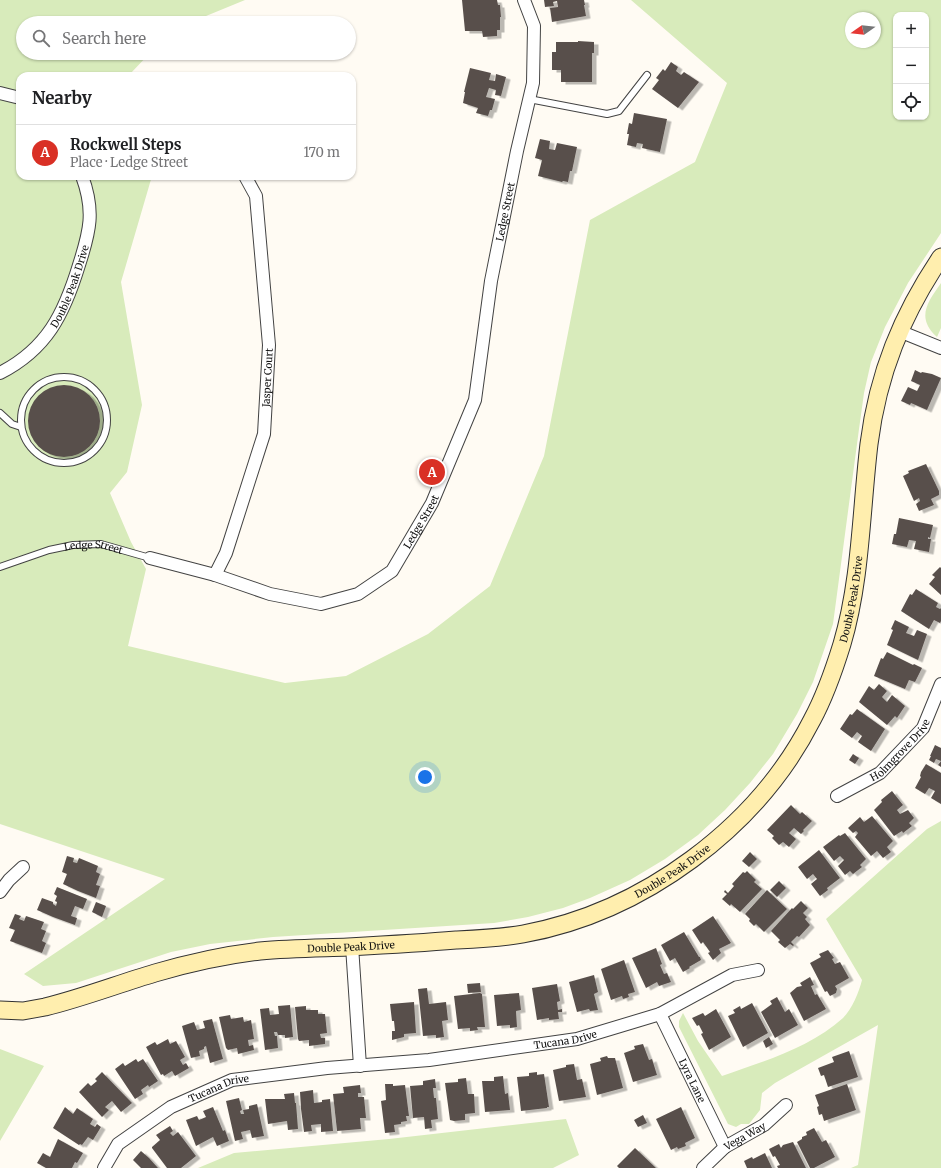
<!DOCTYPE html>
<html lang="en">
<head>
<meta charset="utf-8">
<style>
  :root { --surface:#fff; --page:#f6f6f6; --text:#202124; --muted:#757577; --line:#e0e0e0; --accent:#d93025 }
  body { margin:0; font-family:Merriweather,serif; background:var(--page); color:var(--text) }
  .controls { position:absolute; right:12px; top:12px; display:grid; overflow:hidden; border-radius:8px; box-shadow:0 1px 3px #0004 }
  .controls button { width:36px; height:36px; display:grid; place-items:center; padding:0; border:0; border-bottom:1px solid var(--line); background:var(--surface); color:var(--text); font:20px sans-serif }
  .compass { position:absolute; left:845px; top:12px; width:36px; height:36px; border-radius:50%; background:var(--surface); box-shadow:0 1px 3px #0004; rotate:256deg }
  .you { position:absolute; left:425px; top:777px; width:14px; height:14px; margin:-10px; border:3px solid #fff; border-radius:50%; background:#1a73e8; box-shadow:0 0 0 6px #1a73e833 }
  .badge { display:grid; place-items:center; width:26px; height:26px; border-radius:50%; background:var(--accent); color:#fff; font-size:13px; font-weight:700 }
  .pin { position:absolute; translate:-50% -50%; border:2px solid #fff; box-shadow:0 1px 4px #0006 }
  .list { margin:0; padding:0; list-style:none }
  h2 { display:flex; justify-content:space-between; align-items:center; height:52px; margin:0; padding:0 16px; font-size:17px }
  h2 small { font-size:13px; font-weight:400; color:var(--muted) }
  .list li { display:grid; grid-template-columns:26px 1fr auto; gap:12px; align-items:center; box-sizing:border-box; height:56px; padding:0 16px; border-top:1px solid var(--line) }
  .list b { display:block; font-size:15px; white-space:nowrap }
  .list p { margin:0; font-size:13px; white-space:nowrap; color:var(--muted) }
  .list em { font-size:13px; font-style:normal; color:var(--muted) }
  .icon { flex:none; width:22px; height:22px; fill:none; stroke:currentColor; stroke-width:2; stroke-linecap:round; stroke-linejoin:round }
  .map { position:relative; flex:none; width:941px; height:1168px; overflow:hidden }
  .search { position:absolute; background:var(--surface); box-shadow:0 1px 3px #0004; left:16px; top:16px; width:340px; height:44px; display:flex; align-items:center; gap:10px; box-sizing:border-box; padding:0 14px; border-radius:22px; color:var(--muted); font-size:15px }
  .panel { position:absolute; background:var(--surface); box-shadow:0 1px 3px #0004; left:16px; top:72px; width:340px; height:108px; border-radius:12px }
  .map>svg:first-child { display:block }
  .green { fill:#d8ebbb; fill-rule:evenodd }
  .building { fill:#59504c; filter:url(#shadow) }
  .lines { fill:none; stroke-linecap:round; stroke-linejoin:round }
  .lane-casing { stroke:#434343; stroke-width:8 }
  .street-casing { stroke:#434343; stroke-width:14 }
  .secondary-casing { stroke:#323232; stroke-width:19 }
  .lane { stroke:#fff; stroke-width:6 }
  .street { stroke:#fff; stroke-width:12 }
  .secondary { stroke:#ffeeae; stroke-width:17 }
  .labels { text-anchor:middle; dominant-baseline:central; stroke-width:4; stroke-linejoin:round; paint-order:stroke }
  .street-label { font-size:10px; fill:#101010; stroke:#fff }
</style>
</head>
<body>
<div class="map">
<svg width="941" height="1168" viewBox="0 0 941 1168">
  <defs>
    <filter id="shadow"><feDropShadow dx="4.5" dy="2.5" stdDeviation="0" flood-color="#0004"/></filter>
  </defs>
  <rect width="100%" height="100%" fill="#fffbf3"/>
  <!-- green -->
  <path class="green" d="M0,0H245L189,23H23V53H150L130,74V76H20V176H152L121,282L142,405L127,472L110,493L131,542L146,569L128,646L285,683L346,676L428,634L490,586L544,456L590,220L695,162L727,83L631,0H941V233L908,283L885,327L871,362L864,393L859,429L833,624L813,682L797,714L773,754L750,783L725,810L698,835L665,859L630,880L590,898L563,908L528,917L494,923L273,937L210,944L171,952L76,983L43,986L24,974L165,879L0,824ZM896,15H926V117H896ZM851,18H875V42H851Z
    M941,283V328L937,337C916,318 927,303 941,283Z
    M941,821V1168H851L858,1165L878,1025L775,1083L762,1093L760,1110L749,1124H741L736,1127L728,1124L679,1027V1021L683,1013L698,1041L722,1076C762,1062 810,1048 843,1018C852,1009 859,992 862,980L826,919L927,829Z
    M0,1049L44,1066L0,1141Z
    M566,1119L579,1155L553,1168H198L234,1153L389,1139Z"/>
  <!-- building -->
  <path class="building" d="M462,0H497L498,5H500L501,17H500V30H497V36L483,37L482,31H465Z
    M544,0H584L585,5H584L586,16L552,22L550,8L558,7L557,1L553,2L554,6L545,7Z
    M578,41L594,42V53H592V82H561V70H552V52H556V42H578Z
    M671,62L678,67L676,71L681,75L684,72L699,82L678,108L652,89L659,80L656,78L663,69L665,71Z
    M470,68L491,73L489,80L495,81L496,74L506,77L501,96L495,95L496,90L489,88L486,97L495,99L492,110H490L488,116L476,113L478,108L463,103L465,92H464Z
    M634,113L667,119L660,152L642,148L643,144L637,143L636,147L627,145L629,134H627L629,123L632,124Z
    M540,139L550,141L549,149L555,150L557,143L577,147L572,171H570L568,182L563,181L562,182L538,176L542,160L535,158Z
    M915,370L921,373L922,372L932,374L941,378L927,410L911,403L910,405L901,401L908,387L917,391L920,385L911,381Z
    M28 421a36 36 0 1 1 72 0a36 36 0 1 1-72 0Z
    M926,464L939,491V495L931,499L934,505L919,511L916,504L920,501L919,498L914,501L903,476L909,473L908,471Z
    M899,518L933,525L930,538L928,537V539H931L929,552L914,549L916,541L909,540L907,547L892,544L894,534H896Z
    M940,567L941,568V595L929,584L935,577L932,575Z
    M916,589L938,603L936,607L940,609L941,608V621L940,623L934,620L929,629L901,611L910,594L912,595Z
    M895,620L909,627L906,633L914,636L917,630L927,634L918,660L887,645L893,630L891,629Z
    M887,652L913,665L914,664L922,668L915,682L909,680L905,689L874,676L881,658L883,659Z
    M879,684L887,691L882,697L887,702L892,695L905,706L897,718L895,716L887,725L859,702L869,686L874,690Z
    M857,709L885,729L871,751L858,742L862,736L857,732L852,738L840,729L850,714L852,715Z
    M935,745L941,748V767L938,765L941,761L936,759L934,763L929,760L931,756H930Z
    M853,754L859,758L855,764L849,760Z
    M926,764L941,773V804L931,798L935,791L929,788L925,794L915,788L921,777L920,776L921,772Z
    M892,791L903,805L897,810L900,814L908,810L914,818L909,823L912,826L903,833L902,831L894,836L874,810L882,802L881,800Z
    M791,805L800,814L802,812L812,821L803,830L804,831L801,834L794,828L789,833L796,839L789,847L783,842L779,845L772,838L774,836L767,830Z
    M872,816L893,841L887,847L891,852L883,858L877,851L871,856L855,837L858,833L856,831L853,833L848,828L860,817L864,822Z
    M845,833L866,859L860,865L862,867L853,874L850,871L845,875L838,866L844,860L840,856L834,861L823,847L839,835L840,836Z
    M819,850L840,878L827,888L828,890L820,896L811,884L817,879L813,874L807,879L798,867Z
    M750,852L757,859L749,867L742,861Z
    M67,856L74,858L73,862L77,863L79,858L98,866L96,872L100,874L96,885L100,886L96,898L78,891L63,884L67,874L62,872Z
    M747,871L756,880L754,882L762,889L740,912L731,904L730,906L722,899L727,894L724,892L725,890L728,893L734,886L732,884L743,872L745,873Z
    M779,881L786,888L777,897L770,890Z
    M57,887L87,899L83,909L75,906L71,916L77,918L75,925L53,917L37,910L42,898L53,902V904L56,906L57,902L55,901L57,896L54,894Z
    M767,890L787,909L764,932L756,924L754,926L749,921L750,919L745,914Z
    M801,901L808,908L803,913L807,917L805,919L810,925L799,937L797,936L791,942L794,945L793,946L790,944L785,948L778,942L780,940L771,931L792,908L793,909Z
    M96,902L106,906L102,917L92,912Z
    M15,914L21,916L19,919L24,921L26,916L44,922L41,929L46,931L42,941L46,943L42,953L10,941L15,930L9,928Z
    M713,916L731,943L719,949L721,953L713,960L708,953L710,952L703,942L701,944L692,930Z
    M684,932L699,957H700L701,960L689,967L690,968L683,972L675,958L670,961L661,945Z
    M656,948L662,964L660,965L664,974L667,973L671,982L659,986L657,982L646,988L632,958Z
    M828,950L834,958L832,959L835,964L840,962L849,978L835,986L837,989L836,993L830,996L827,991L825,992L810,963L821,957L819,954Z
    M624,960L635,992L628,994L629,997L623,999L622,996L611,1000L601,969Z
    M594,975L598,992L594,994L598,1010L590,1011L589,1009L577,1012L569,982Z
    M810,977L814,985L811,986L815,995L817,994L826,1009L804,1021L790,993L797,987L802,986L800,983Z
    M480,983L481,992L468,993L467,984Z
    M557,984L560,1001L557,1002L558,1010L562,1009V1012H558L559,1019L549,1020V1018L537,1020L532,988Z
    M427,988L429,1004L446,1002L448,1020L442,1021L444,1037L436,1038V1035L423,1036L418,989Z
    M480,993L482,994L485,1027H477L478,1030L470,1031V1028L458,1029L454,996Z
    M519,993L521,1010L516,1011L517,1027L510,1028V1025L497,1026L494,995Z
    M777,997L785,1012L789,1009L798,1025L775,1038L761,1012L772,1004L770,1001Z
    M414,1002L416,1033L404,1034V1037L392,1040V1031H395L394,1021H392L390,1004Z
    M752,1003L768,1033L743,1047L728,1016L735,1013L733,1010L740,1006L741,1009Z
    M290,1005L293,1037L285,1038V1035H278L277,1032H274L275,1036H277L278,1048L265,1050L260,1009L269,1008L270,1015L279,1014L278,1006Z
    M306,1006V1010H318V1014H325L327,1033L320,1034L321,1038H325V1044L309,1046V1040L299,1041L298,1039L295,1007Z
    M716,1009L731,1037L709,1050L701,1034L703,1033L699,1025L697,1026L692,1018L703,1013L705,1016Z
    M230,1015L231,1019L243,1017L244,1022L251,1020L254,1039L248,1040L249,1046L253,1045L254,1050L238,1054L237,1048L228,1050L226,1048L219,1017Z
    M212,1019L223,1059L210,1063L206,1046L204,1047V1049L199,1051L200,1056L191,1058L182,1026L194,1022L197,1030L205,1028L203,1021Z
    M769,1037L773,1044L766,1048L763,1041Z
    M168,1039L170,1044L176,1041L185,1057L180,1060L183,1065L186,1063L189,1068L175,1076L172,1071L164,1076L163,1074L161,1075L146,1047L155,1042L157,1045Z
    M643,1044L649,1060L652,1059L657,1075L633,1082L624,1053L635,1049L634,1046Z
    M849,1051L858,1077L828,1087L824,1075L821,1076L818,1068L834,1062L832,1057Z
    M607,1056L608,1058H615L623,1088L597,1095L590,1064L601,1061L600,1058Z
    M136,1059L138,1062L143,1059L158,1081L149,1087L148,1085L141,1090L143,1094L135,1099L115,1069L123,1063L125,1066Z
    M574,1064L577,1080L582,1079L586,1097L559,1101L553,1070L566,1067V1065Z
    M102,1072L132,1103L121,1112L112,1101L105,1107L109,1110L102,1117L79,1092L88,1083L91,1086L97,1081L95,1079Z
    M537,1072V1075L544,1074L549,1107H547V1108L521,1111L517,1077L529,1076V1073Z
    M503,1076L505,1094L508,1093L510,1110L485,1112L482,1081H494V1077Z
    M466,1078L468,1094H474L475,1113L465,1114V1120L454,1121L450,1120L445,1083L458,1082V1079Z
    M435,1079L436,1088H433L434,1098H436L438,1119L431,1120L432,1128L425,1129L424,1117L413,1118L410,1086L423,1085V1081Z
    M385,1084H393V1086L405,1085L409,1116H406L407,1121L401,1122V1124L394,1125L395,1132L385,1133L381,1101L386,1100Z
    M847,1084L856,1110L824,1121L822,1114L819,1115L817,1107L819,1106L815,1095Z
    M360,1085L361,1093H358V1097H364L366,1118H360L361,1129L337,1131L333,1094L344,1093L343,1087Z
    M313,1090L314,1103L322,1102V1100L330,1099L333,1131L321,1132V1124L311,1125L312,1131L304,1132L301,1109L300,1092Z
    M294,1093L295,1103H296L298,1129L288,1130L287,1121L268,1124L265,1099H285L284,1094Z
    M239,1098L242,1110L240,1111L241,1114H244L243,1110L249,1109V1106L257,1104L264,1136L252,1138L250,1130L241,1132L243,1139L235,1141L226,1101Z
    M65,1107L73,1114L77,1108L93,1119L90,1124L95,1127L97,1124L101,1127L93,1140L88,1137L82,1145L80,1144L79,1145L53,1128Z
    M213,1107L223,1131L225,1130L229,1141L217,1146L213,1137L196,1146L186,1120L197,1116L199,1120L206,1117L203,1111Z
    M681,1107L695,1138L685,1143L686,1146L678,1149L677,1147L671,1150L656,1119Z
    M643,1115L647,1123L638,1127L634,1120Z
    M170,1126L173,1131L170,1133L173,1136L178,1132L196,1156L181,1168H167L152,1148V1147L160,1140L156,1135Z
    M814,1128L822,1142L826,1140L835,1157L814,1168H810L797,1142L802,1139V1137L807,1135L806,1132Z
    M58,1139L83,1153L77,1163L75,1162L72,1168H46L37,1163L43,1153L50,1157Z
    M793,1142L806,1168H778L777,1166L780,1165L775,1156L773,1157L769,1149L779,1144L781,1148L783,1145Z
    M635,1148L656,1168H619L617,1166Z
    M141,1151L149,1158L158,1168H141L133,1160Z
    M765,1153L772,1168H747L744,1161L752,1157L753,1159Z"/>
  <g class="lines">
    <defs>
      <g id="lane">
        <path d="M529,99L607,114L619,111L647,75"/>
        <circle cx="64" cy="420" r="43"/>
        <path d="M0,413L12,424L21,427"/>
        <path id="s1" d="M0,567L49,550L73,545L101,544L150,558"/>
      </g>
      <g id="street">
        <path d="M0,93L20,98"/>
        <path d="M899,331L941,348"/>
        <path id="s2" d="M0,373C47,349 64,314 79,265C90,231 95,211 82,176"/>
        <path id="s3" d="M150,558L215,575L270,594L321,604L358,594L392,571L432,503L475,400L491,281L517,151L533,83L534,26L524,0"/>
        <path id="s4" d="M215,575L226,553L264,434L269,345L256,196L245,176"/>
        <path id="s5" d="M837,796L880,773L923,728L941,684"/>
        <path d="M0,892L9,880L23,867"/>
        <path d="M352,946L360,1066"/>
        <path id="s6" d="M660,1014L725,1147"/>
        <path id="s7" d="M104,1168L118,1144L171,1107L232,1080L327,1068L429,1060L577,1039L660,1014L732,975L758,970"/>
        <path id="s8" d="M703,1168L725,1147L764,1125L786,1105"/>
      </g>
      <g id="secondary">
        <path id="s9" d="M0,1010L23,1011L45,1007C82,998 118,984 155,973C189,963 225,955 260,951C289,948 319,948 348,947C384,945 420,943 456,940C478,939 501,938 523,934C643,912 757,828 812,720C825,696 834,670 842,644C861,580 861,511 869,444C878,373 902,315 941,257"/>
      </g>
    </defs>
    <!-- lane casing -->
    <use href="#lane" class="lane-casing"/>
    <!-- street casing -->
    <use href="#street" class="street-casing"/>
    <!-- secondary casing -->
    <use href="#secondary" class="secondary-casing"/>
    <!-- lane -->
    <use href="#lane" class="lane"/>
    <!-- street -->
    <use href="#street" class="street"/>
    <!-- secondary -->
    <use href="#secondary" class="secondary"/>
  </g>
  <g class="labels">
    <!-- street labels -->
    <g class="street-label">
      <text stroke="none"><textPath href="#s3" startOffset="638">Ledge Street</textPath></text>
      <text stroke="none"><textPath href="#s2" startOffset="115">Double Peak Drive</textPath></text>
      <text stroke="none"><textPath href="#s4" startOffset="206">Jasper Court</textPath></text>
      <text stroke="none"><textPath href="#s3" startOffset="314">Ledge Street</textPath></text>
      <text stroke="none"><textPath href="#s1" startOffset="97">Ledge Street</textPath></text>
      <text stroke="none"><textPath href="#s9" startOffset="1031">Double Peak Drive</textPath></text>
      <text stroke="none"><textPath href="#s5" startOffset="79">Holmgrove Drive</textPath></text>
      <text stroke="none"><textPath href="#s9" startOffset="695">Double Peak Drive</textPath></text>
      <text stroke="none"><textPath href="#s9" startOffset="359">Double Peak Drive</textPath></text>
      <text stroke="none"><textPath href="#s7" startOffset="495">Tucana Drive</textPath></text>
      <text stroke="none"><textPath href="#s6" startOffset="74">Lyra Lane</textPath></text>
      <text stroke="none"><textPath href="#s7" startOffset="144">Tucana Drive</textPath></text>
      <text stroke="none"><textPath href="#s8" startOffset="53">Vega Way</textPath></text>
    </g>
  </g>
</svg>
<div class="controls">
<button>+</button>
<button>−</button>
<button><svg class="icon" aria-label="locate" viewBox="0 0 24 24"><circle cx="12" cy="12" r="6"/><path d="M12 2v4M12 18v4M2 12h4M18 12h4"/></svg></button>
</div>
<svg class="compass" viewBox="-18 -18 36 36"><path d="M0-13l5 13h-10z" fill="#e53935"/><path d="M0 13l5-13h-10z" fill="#757577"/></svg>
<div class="you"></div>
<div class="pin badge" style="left:432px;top:472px">A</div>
<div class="search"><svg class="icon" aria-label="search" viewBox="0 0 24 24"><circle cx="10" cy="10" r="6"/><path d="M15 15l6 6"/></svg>Search here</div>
<section class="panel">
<h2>Nearby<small></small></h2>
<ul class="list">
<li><span class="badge">A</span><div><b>Rockwell Steps</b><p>Place · Ledge Street</p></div><em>170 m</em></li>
</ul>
</section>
</div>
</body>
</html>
